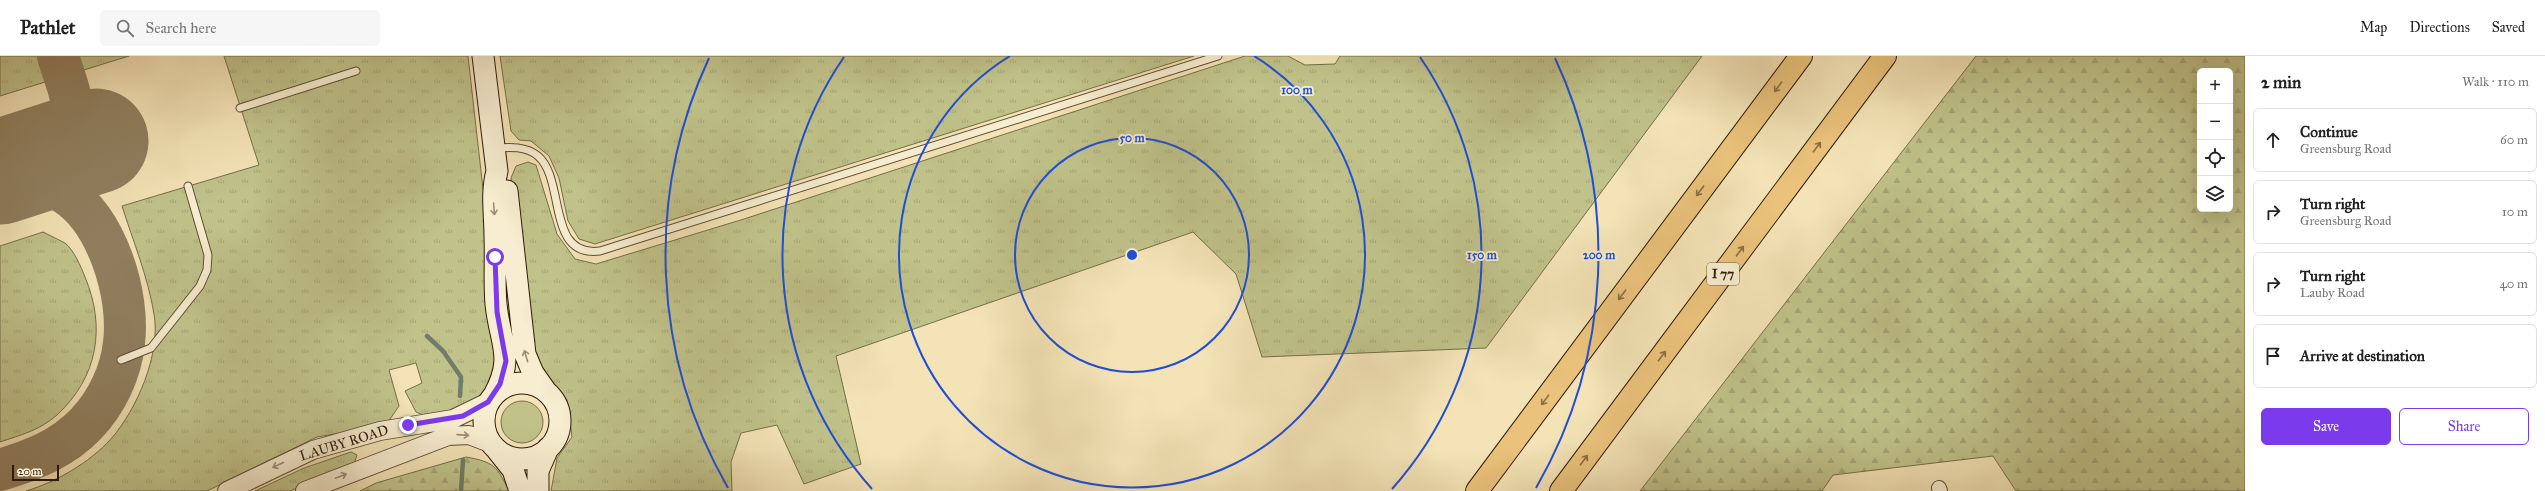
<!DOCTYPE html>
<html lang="en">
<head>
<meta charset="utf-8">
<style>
  :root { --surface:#fff; --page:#f6f6f6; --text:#222; --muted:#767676; --line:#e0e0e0; --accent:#7c3aed }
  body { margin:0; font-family:"IM FELL Great Primer",serif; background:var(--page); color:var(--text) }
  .controls { position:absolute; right:12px; top:12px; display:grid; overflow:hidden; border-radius:6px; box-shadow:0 4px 16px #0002 }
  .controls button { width:36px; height:36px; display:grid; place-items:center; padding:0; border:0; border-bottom:1px solid var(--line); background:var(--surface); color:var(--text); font:20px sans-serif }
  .scale { position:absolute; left:12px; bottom:10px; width:47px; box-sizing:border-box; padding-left:4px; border:2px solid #2d1b08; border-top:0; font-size:11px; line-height:14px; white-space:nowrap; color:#2d1b08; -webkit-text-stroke:3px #f7edd0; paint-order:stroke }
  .stop { position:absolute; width:12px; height:12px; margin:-9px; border:3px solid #7c3aed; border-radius:50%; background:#fff }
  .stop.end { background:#7c3aed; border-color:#fff; box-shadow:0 1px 4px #0008 }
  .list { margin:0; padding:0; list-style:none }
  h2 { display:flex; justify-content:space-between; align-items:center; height:52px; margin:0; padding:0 16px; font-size:17px }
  h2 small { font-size:13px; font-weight:400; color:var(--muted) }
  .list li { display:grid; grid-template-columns:26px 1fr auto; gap:12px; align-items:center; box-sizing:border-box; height:64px; margin:0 8px 8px; padding:0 8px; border:1px solid var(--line); border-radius:6px }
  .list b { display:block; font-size:15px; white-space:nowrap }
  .list p { margin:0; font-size:13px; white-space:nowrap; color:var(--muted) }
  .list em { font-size:13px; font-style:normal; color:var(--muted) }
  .actions { display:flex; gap:8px; padding:12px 16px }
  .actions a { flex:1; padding:9px 0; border:1px solid var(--accent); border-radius:6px; text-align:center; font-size:14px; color:var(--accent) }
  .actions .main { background:var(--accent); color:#fff }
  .icon { flex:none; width:22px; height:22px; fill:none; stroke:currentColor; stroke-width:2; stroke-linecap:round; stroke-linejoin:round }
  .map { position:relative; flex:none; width:2245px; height:435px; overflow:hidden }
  header { display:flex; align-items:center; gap:24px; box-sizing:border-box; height:56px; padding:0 20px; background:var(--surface); border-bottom:1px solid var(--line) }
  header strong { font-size:19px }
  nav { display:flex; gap:22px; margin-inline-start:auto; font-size:14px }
  .search { width:280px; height:36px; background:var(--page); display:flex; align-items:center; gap:10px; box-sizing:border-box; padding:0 14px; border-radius:6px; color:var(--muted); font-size:15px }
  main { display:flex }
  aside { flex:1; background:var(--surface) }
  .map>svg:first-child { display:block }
  .grass { fill:url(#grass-tufts); stroke:#766e49 }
  .forest { fill:url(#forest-firs); stroke:#766e49; fill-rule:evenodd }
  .garden { fill:#c0c28a; stroke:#766e49 }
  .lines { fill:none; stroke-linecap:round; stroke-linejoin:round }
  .stream { stroke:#6f7d6a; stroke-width:4.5 }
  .taxiway { stroke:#907f5f; stroke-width:42 }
  .runway { stroke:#907f5f; stroke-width:105 }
  .service-casing { stroke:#5e4d34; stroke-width:9 }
  .minor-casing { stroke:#5e4d34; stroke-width:16 }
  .tertiary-casing { stroke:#5e4d34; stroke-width:20 }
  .secondary-casing { stroke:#2d1b08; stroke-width:23 }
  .motorway-casing { stroke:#2d1b08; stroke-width:24 }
  .service { stroke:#f7edd0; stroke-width:7 }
  .minor { stroke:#f7edd0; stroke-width:14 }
  .tertiary { stroke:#f7edd0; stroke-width:18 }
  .secondary { stroke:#f7edd0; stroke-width:21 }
  .motorway { stroke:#eac27b; stroke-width:22 }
  .oneway { stroke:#8c6e42 }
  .oneway2 { stroke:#9c8e76 }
  .route { stroke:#7c3aed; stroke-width:5 }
  .ring { fill:none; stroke:#1d4ed8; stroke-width:2 }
  .labels { text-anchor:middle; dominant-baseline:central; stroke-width:3.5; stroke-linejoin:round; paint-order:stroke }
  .shield { fill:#f7edd0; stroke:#6a5a44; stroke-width:1 }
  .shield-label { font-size:13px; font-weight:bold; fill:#2d1b08 }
  .street-label { font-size:14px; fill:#2d1b08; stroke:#f7edd0 }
  .centre { fill:#1d4ed8; stroke:#f7edd0; stroke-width:2 }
  .ring-label { font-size:12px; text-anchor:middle; font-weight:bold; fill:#1d4ed8; stroke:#f7edd0; stroke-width:3.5; stroke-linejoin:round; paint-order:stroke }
</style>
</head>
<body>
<header>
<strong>Pathlet</strong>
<div class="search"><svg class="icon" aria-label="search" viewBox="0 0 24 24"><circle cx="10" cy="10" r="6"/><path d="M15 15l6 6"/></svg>Search here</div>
<nav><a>Map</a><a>Directions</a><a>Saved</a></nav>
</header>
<main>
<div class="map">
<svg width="2245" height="435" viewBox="0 0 2245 435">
  <defs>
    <pattern id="grass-tufts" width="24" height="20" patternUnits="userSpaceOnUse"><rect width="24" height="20" fill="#c0c28a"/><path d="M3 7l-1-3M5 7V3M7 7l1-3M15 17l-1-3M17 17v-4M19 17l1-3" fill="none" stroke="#a5a676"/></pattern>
    <pattern id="forest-firs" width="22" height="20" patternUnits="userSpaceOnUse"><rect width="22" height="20" fill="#c0c28a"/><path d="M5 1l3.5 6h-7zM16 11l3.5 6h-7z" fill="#a5a676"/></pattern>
  </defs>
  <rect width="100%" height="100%" fill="#f3e3b6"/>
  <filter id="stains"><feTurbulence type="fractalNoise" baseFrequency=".005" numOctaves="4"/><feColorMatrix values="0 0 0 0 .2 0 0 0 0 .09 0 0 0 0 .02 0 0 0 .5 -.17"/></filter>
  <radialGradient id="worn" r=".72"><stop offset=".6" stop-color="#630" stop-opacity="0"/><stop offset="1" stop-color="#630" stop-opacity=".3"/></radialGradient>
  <!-- grass -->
  <path class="grass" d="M0,0H129L0,40Z
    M224,0H468L483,133L489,140L501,305L493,328L476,344L431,362L416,356L405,335L422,327L416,307L389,314L399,350L386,369L317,381L207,435H26C56,426 89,407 111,383C137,353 161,298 154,258C148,221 133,185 122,150L259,109Z
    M500,0H1194L595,188L579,183L568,165L559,122L549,100L531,85L519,84L511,75Z
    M1245,0H1288L1305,9L1335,8L1340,0H1702L1486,292L1262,301L1236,218L1193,176L836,300L861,408L804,428L777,369L741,377L731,406L732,435H551L557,402L572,381L567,344L543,316L531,287L511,122L516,110L528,106L536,109L557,178L575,203L596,208L744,163Z
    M43,176C50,180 58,183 65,187C74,194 81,211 85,221C106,271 98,321 57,359C40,374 21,379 0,386V190Z
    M351,396L357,399L354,408L290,435H255L304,412Z"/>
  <!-- forest -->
  <path class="forest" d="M1976,0H2245V435H2016L1993,400L1833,419L1822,435H1640ZM2200,15H2230V153H2200Z
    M466,401C494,406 497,410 509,435H360L376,427Z"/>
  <!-- garden -->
  <path class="garden" d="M501 366a21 21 0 1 1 42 0a21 21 0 1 1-42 0Z"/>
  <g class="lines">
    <!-- stream -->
    <path class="stream" d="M427,280L443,295L461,321L460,340
      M461,435L463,404"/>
    <!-- taxiway -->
    <path class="taxiway" d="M44,102C85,62 73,49 58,0
      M0,119C24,120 46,124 66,138C107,165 130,238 124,287C121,316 107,346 86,368C62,393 33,404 0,414"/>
    <!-- runway -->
    <path class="runway" d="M0,116L96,85"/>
    <defs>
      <path id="service" d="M240,52L356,15
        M496,92C510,91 526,90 538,100C566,124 546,202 600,195L1218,0
        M121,304L151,292L200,230L207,214L208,199L188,130"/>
      <path id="minor" d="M1939,432L1940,435"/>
      <path id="tertiary" d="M227,435L313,394L380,375L453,363L488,346
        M305,435L448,380L469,379L490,387"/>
      <path id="secondary" d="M483,0L497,115C491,137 495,158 495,181C496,204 494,226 496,248C500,288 515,301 494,339
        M507,135L525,298L533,317L545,334
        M484 365a38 38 0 1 1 76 0a38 38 0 1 1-76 0Z
        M497,394L513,414L520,435
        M538,435V415L548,392"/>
      <path id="motorway" d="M1477,435L1801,0
        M1561,435L1885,0"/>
    </defs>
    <!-- service casing -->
    <use href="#service" class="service-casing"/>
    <!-- minor casing -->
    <use href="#minor" class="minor-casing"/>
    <!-- tertiary casing -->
    <use href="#tertiary" class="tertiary-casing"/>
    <!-- secondary casing -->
    <use href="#secondary" class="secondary-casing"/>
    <!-- motorway casing -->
    <use href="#motorway" class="motorway-casing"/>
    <!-- service -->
    <use href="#service" class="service"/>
    <!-- minor -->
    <use href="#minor" class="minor"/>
    <!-- tertiary -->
    <use href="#tertiary" class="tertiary"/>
    <!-- secondary -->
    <use href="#secondary" class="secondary"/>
    <!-- motorway -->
    <use href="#motorway" class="motorway"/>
  </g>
  <!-- one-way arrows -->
  <defs><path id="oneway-shaft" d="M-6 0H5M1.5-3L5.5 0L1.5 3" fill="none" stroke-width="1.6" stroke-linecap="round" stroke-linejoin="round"/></defs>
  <g class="oneway">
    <use href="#oneway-shaft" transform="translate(1778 31) rotate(127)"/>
    <use href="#oneway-shaft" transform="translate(1817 91) rotate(-53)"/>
    <use href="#oneway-shaft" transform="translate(1700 135) rotate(127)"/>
    <use href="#oneway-shaft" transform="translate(1740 195) rotate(-53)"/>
    <use href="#oneway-shaft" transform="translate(1622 239) rotate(127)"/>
    <use href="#oneway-shaft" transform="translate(1662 300) rotate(-53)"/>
    <use href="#oneway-shaft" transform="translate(1545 344) rotate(127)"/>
    <use href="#oneway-shaft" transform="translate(1584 404) rotate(-53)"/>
  </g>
  <g class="oneway2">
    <use href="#oneway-shaft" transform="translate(494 153) rotate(86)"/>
    <use href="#oneway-shaft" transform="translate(526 300) rotate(-106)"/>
    <use href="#oneway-shaft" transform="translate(463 379) rotate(4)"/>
    <use href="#oneway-shaft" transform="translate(278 409) rotate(155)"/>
    <use href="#oneway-shaft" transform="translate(341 420) rotate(-21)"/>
  </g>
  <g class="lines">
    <!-- route -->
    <path class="route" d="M408,369L463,360L488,346L500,328L506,305L497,256L495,201"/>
  </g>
  <!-- distance rings -->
  <g class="ring">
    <circle cx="1132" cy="199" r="117"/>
    <path d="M1254 0A233 233 0 1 1 1010 0"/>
    <path d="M872 433A350 350 0 0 1 844 1M1420 1A350 350 0 0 1 1392 433"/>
    <path d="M728 432A467 467 0 0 1 709 2M1555 2A467 467 0 0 1 1536 432"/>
  </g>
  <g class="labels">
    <!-- shield labels -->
    <rect class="shield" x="1707" y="207" width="32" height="22" rx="3"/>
    <g class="shield-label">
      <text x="1723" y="218">I 77</text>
    </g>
    <!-- street labels -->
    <g class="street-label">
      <text transform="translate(344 387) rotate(-17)">LAUBY ROAD</text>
    </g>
  </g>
  <circle cx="1132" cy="199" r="6" class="centre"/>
  <g class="ring-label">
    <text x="1297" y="38">100 m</text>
    <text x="1132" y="86">50 m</text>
    <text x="1482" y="203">150 m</text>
    <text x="1599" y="203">200 m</text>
  </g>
  <rect width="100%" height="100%" filter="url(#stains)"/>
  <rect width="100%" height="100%" fill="url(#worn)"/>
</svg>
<div class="controls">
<button>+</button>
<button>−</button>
<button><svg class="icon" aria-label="locate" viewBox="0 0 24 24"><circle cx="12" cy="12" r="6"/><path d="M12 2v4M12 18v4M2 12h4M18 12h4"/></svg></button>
<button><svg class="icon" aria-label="layers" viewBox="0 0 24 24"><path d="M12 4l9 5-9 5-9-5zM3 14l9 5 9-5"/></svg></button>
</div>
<div class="scale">20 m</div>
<div class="stop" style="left:495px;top:201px"></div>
<div class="stop end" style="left:408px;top:369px"></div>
</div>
<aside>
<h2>2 min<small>Walk · 110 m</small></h2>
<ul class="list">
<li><svg class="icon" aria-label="ahead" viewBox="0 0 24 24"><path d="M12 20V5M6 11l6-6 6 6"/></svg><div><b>Continue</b><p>Greensburg Road</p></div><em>60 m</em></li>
<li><svg class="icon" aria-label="right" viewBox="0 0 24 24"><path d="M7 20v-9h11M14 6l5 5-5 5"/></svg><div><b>Turn right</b><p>Greensburg Road</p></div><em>10 m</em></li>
<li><svg class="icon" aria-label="right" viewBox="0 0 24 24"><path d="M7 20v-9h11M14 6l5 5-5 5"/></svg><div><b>Turn right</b><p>Lauby Road</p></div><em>40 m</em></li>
<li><svg class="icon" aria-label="arrive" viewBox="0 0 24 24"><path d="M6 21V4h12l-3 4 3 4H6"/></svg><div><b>Arrive at destination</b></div></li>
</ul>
<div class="actions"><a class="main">Save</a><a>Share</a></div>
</aside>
</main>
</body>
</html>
